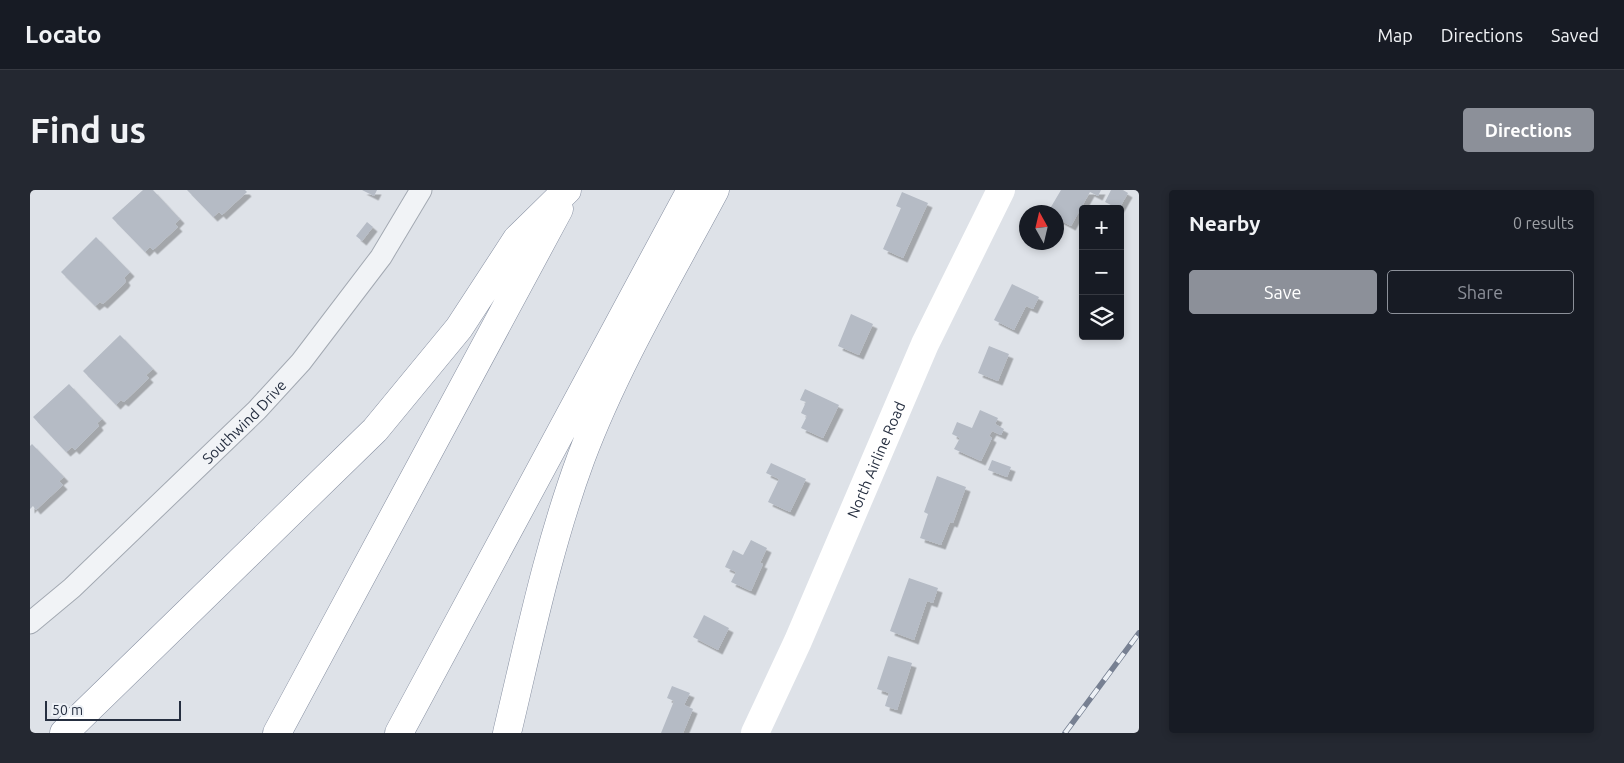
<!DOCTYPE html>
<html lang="en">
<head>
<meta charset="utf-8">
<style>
  :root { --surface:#171b24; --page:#242831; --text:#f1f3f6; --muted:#9ea1a6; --line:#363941; --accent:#8c9099 }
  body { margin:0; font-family:Ubuntu,sans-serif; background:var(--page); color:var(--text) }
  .controls { position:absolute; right:15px; top:15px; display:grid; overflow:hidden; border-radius:5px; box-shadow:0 2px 8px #0003 }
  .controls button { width:45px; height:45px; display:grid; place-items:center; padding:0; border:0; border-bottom:1px solid var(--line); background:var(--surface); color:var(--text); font:25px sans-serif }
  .compass { position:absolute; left:989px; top:15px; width:45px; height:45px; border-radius:50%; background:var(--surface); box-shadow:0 2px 8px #0003; rotate:352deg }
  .scale { position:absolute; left:15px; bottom:12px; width:136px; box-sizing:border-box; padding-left:5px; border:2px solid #262f40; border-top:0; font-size:14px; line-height:18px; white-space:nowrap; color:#262f40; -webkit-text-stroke:4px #edf1f6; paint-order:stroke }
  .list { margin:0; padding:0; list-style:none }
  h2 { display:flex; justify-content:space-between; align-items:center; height:65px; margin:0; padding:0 20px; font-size:21px }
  h2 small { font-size:16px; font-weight:400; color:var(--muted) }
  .actions { display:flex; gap:10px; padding:15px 20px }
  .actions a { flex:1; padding:11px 0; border:1px solid var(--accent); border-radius:5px; text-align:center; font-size:18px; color:var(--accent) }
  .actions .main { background:var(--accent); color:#fff }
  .icon { flex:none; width:28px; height:28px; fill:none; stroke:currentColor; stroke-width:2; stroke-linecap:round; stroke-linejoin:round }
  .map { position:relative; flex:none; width:1109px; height:543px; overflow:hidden; border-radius:5px }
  header { display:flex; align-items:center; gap:30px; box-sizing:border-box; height:70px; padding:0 25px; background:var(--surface); border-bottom:1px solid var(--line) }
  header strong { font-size:24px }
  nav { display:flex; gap:28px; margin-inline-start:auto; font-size:18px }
  .intro { display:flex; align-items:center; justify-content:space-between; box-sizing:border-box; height:120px; padding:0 30px }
  h1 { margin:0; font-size:35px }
  .button { padding:12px 22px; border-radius:5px; background:var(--accent); color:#fff; font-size:18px; font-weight:700 }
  main { display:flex; gap:30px; padding:0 30px }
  aside { flex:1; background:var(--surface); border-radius:5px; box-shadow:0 2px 8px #0003 }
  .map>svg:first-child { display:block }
  .building { fill:#b5bbc5; filter:url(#shadow) }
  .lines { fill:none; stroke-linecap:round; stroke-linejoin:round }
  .street-casing { stroke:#a3a9b2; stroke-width:23 }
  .highway-casing { stroke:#858ea0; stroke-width:29 }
  .street { stroke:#f1f3f6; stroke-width:21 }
  .secondary { stroke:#fff; stroke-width:28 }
  .highway { stroke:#fff; stroke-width:28 }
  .rail-casing { stroke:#778092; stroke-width:5.5 }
  .rail { stroke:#edf1f6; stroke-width:4; stroke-dasharray:11; stroke-linecap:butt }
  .labels { text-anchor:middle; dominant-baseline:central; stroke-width:4; stroke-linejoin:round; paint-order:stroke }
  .street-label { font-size:15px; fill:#262f40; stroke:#edf1f6 }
</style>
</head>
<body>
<header>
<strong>Locato</strong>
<nav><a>Map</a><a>Directions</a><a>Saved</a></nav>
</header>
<div class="intro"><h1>Find us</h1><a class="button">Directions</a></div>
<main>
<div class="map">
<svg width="1109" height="543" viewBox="0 0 1109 543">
  <defs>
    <filter id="shadow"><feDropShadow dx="4.5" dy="4.5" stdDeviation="0" flood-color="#0004"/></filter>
  </defs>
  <rect width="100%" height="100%" fill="#dee2e8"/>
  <!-- building -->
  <path class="building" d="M113,0H123L150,29L145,34L148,37L123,60L120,57L115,62L82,28Z
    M157,0H215L217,2L192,25L189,22L183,27Z
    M332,0H347L344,6Z
    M1031,0H1071L1068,6L1060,2L1041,36L1026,28V22H1018Z
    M1081,0H1093L1098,3L1089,19L1075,12Z
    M872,2L898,13L873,68L853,59L871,18L866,16Z
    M337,32L343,37L332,51L326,46Z
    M66,47L100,82L94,88L96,91L94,94L73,114L70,112L65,116L31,82Z
    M982,94L1009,107L1003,119L996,116L984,140L964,130Z
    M821,124L843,134L829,165L808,156Z
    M90,145L123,179L116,185L119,188L94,212L91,210L86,215L53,181Z
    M959,156L979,164L968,191L948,183Z
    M39,194L72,229L67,233L69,236L45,260L42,257L36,262L3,227Z
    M775,199L809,215L793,248L771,238L777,226L771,223L776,212L770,210Z
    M950,220L968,228L965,234L974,239L971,245L962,241L959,246L962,248L951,271L924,259L930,248L922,244L927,232L942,238Z
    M2,254L34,287L29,291L33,295L6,320L3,316L0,319V256Z
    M962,270L981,277L977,287L958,280Z
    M741,273L776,289L760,322L738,312L749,289L736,283Z
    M907,286L936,297L923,333L920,332L911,355L890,348L898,324L894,322Z
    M721,350L737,358L730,373L733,374L721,401L701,392L706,382L695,377L703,360L713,365Z
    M879,388L908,398L903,413L897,411L884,450L860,441Z
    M674,425L699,438L688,460L663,447Z
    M858,466L882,473L867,520L855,516L859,503L847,499Z
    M642,496L660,503L654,515L663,519L653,543H631L644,511L637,508Z"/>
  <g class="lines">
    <defs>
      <g id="street">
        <path id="s1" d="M0,433L42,398L227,220L271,172L351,67L391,0"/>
      </g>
      <path id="highway" d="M34,543L345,240L429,138L487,49L537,0
        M247,543L529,19
        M369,543L661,0
        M477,543C499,451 518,357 551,268C586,175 638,88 685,0"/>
    </defs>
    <!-- street casing -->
    <use href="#street" class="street-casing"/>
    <!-- highway casing -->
    <use href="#highway" class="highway-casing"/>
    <!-- street -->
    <use href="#street" class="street"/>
    <!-- secondary -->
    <path class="secondary" id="s2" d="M725,543L768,451L895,154L971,0"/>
    <!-- highway -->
    <use href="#highway" class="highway"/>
    <defs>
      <path id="rail" d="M1035,543L1109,443"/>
    </defs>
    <!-- rail casing -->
    <use href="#rail" class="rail-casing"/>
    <!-- rail -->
    <use href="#rail" class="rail"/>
  </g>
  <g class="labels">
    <!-- street labels -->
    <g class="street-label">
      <text stroke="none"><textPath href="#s1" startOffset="294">Southwind Drive</textPath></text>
      <text stroke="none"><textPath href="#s2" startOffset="299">North Airline Road</textPath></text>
    </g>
  </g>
</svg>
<div class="controls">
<button>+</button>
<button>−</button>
<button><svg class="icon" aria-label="layers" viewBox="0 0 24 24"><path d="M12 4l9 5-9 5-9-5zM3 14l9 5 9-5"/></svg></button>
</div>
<svg class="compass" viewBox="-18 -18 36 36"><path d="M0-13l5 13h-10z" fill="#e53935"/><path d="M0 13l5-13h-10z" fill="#9ea1a6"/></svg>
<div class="scale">50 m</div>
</div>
<aside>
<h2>Nearby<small>0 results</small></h2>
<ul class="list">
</ul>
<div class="actions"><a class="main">Save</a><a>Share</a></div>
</aside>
</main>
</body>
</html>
